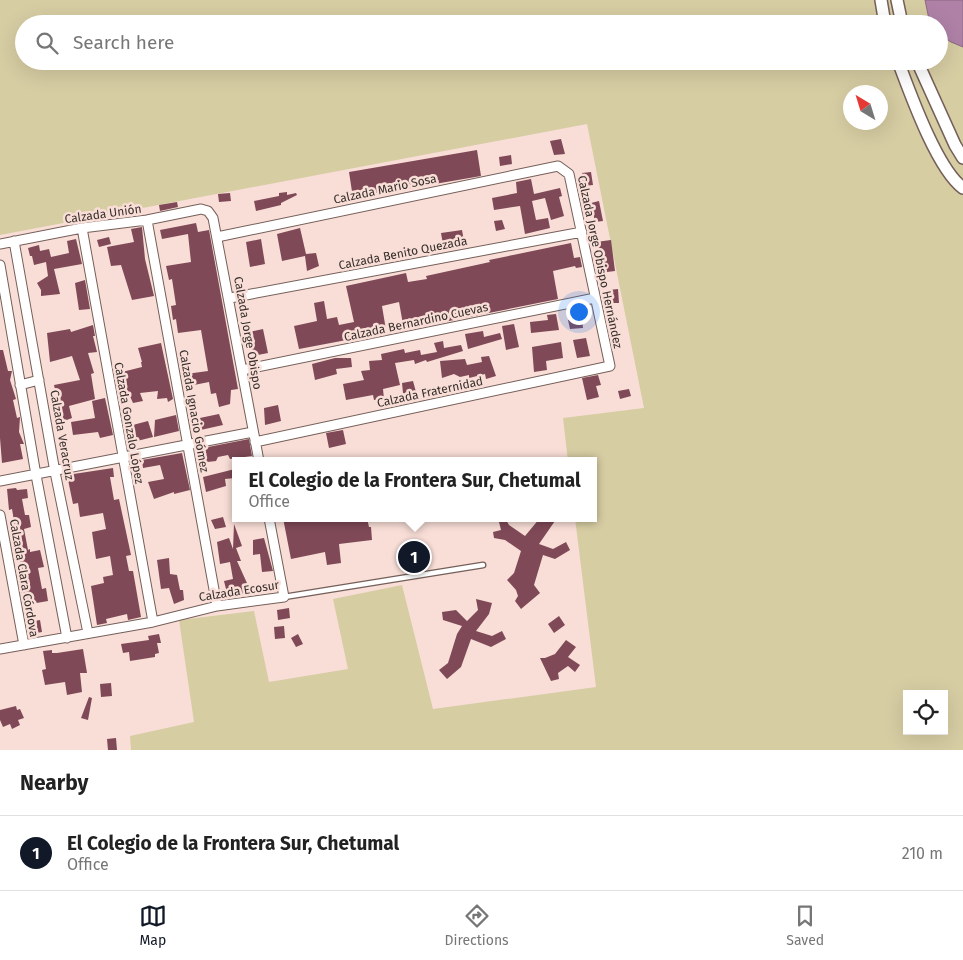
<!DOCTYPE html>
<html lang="en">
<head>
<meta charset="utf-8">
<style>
  :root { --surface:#fff; --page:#f6f6f6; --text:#222; --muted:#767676; --line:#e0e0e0; --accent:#111827 }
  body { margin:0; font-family:"Fira Sans",sans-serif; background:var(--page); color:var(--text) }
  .controls { position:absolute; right:15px; bottom:15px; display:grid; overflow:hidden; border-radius:0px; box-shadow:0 5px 20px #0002 }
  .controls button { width:45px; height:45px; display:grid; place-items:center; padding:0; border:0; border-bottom:1px solid var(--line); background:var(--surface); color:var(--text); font:25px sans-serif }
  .compass { position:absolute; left:843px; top:85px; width:45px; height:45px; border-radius:50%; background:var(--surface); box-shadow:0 5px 20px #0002; rotate:322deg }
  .you { position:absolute; left:578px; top:311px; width:18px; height:18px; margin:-12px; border:4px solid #fff; border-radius:50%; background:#1a73e8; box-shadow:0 0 0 8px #1a73e833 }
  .badge { display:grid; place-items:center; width:32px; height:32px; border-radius:50%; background:var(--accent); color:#fff; font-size:16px; font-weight:700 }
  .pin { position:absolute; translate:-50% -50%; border:2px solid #fff; box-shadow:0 1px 5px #0006 }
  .popup { position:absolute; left:232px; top:457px; width:365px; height:65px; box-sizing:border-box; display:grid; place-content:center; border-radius:0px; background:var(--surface); filter:drop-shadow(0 1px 4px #0005); font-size:16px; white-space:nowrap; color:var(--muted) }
  .popup b { font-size:19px; color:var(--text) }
  .popup::after { content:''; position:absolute; left:50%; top:100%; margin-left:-10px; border:10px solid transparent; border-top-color:var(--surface) }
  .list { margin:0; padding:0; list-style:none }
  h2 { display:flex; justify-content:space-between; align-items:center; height:65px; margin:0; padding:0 20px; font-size:21px }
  h2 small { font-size:16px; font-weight:400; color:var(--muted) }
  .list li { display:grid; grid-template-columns:32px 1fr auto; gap:15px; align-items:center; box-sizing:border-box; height:75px; padding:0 20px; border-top:1px solid var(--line) }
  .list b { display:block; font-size:19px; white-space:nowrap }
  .list p { margin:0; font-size:16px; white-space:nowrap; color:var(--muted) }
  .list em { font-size:16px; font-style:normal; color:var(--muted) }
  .icon { flex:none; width:28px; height:28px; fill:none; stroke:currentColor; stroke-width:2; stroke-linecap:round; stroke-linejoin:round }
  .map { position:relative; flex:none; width:963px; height:750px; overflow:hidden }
  .search { position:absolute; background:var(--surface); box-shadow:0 5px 20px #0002; left:15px; right:15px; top:15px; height:55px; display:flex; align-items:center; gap:12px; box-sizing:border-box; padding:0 18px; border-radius:28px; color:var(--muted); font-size:19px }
  .sheet { height:140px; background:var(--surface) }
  nav { display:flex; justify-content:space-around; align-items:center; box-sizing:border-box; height:70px; border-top:1px solid var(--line); background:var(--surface); font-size:14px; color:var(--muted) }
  nav a { display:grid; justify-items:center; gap:2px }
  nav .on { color:var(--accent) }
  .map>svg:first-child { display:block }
  .green { fill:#d7cda3; fill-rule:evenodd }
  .water { fill:#af81a7; stroke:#8b6882 }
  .building { fill:#7f4957 }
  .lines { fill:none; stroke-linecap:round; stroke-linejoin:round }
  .service-casing { stroke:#755f59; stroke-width:7 }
  .minor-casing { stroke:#755f59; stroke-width:11 }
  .secondary-casing { stroke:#755f59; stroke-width:14 }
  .service { stroke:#fff; stroke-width:4.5 }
  .minor { stroke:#fff; stroke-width:9 }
  .secondary { stroke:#fff; stroke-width:11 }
  .labels { text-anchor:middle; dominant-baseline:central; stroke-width:5; stroke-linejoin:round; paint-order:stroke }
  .street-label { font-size:12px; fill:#372e2b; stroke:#f8ded7 }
</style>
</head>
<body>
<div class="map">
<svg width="963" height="750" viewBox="0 0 963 750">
  <rect width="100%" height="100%" fill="#f8ded7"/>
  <!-- green -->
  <path class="green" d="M0,0H963V750H131L130,736L194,722L179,620L254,611L269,682L348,669L333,599L402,585L433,709L596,687L575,518H593V461H568L563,418L644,408L587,124L0,235ZM24,24H939V61H24ZM850,92H880V122H850ZM907,694H944V731H907Z"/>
  <!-- water -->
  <path class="water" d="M925,0H963V47L951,42L939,34V24H930Z"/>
  <!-- building -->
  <path class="building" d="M561,139L565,154L554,155L550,141Z
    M477,150L481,176L353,198L349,172Z
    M511,155L512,164L500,166L499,157Z
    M591,172L593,185L583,186L582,173Z
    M531,179L534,194L560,188L562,196L559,197L564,216L551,220L545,198L532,201L536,220L548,218L550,228L525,234L520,206L494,210L492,198L517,193L516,182Z
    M287,192V195L296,193L297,195L281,203V205L256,211L254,201L279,196V193Z
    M230,193L231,201L219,202L218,194Z
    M599,201L603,221L595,222L591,203Z
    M177,202L178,207L160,211L159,205Z
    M502,220L505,229L496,231L494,221Z
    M196,223L198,232L209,230L238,389L231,390L230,404L219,407L216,393L211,394L209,382L189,386L186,374L208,371L201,330L178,333L176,319L173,320L171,306L176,305L172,279L169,280L166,266L191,262L188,234L162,239L160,230Z
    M142,227L145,259L154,296L132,300L121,265L111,266L107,247L134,242L131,229Z
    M300,228L306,254L316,253L319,266L307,271L305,256L282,261L277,234Z
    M462,230L465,247L444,250L441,233Z
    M109,237L111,244L99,247L97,240Z
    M76,239L82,264L54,269L60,294L41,296V290L37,283L48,276L46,262L34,265L32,256H30L28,248L39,245L40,251L49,249L51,257L69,253L67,241Z
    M261,239L265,264L250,267L246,242Z
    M611,240L615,271L599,273L598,264H595L593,255L597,254L596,242Z
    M571,243L574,258L580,257L582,267L576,268L575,266L553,271L558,299L404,330L399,302L382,306L386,330L356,335L357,338L299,349L294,326L317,321L314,303L324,301L327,319L337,317L339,325L354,322L346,286L406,273L408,282L427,279L426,276L490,262L489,260Z
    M85,280L90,309L79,310L75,283Z
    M618,289L619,303H611L609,290Z
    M556,314L559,330L531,333L530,322L548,320L547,315Z
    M582,318L583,328L570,329L568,320Z
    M514,324L519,347L506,350L502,326Z
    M93,325L95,336H93L97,352L88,353L94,373L91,374L95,399L69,406L72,418L64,421L59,408L54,385L80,380L72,356L50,362L47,333L70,329L71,332Z
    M263,329L268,353L253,356L249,332Z
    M483,331L484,337L500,333L502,339L468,349L465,334Z
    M586,338L590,356L577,358L573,340Z
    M443,341L444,348L461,345L463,351L427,362L426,360L415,364L414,360L395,363L400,385L383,389L384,399L374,400L373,395L346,400L343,384L364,380L361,371L370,370L369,361L382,360L381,354L404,349L405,353L420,350L421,355L437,352L434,343Z
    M561,342L563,358L546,361L547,370L534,372L532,347Z
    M161,343L173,399L168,402L167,398L157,399L158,391L140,393L143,401L133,403L129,394H125L122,372L142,367L141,362H142L138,348Z
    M0,350H3L8,371H12L10,380L16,399L13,400L17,418L20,417L19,432L24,444H20L23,459L2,463L0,438Z
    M489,356L496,376L486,379L485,374L469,378V375L460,377L454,374L442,378L440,361L465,359L467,365L482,362L481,357Z
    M335,358H351L352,367L336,369L337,374L315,380L312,364Z
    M598,375L601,385L596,386L599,397L587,400L582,378Z
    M413,381L416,392L408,395L403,393L402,383Z
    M629,389L631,396L620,399L618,391Z
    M105,398L113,435L100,438L98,432L73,435L71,422L95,418L92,401Z
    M278,405L281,421L265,425L264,408Z
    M219,414L223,425L196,431L195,419Z
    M176,415L179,431L154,437L155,420Z
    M148,421L153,437L129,443V426Z
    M343,430L346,444L329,448L326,433Z
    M249,439L252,456L230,459L228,455L218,457L216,461L199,463L198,449Z
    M182,453L190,490L174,494V492L154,499L148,482L164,479L160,465L143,468L142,460Z
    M113,468L114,477H110L114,500L119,499L131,555L126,556L129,571H133L141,617L128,620L127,614L106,619L107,623L97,625L91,586L104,583L103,577L113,575L110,556L96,559L92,532L106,529L103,513L80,517L78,503L73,504L67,475Z
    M235,469V478L225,479L226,486L206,492L203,477Z
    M16,488L17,490L27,489L28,498L22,499L25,515H29L31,527L24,529L28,550L30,549V552L40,550L44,567L38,568L42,589L46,588L48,601L25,605L23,592L21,593L19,581L23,580L20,561H17L14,543L11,527H15L12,509L9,510L7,489Z
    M223,517L226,527L215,529L211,520Z
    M283,518H367L369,527H371L372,540L339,544L341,563L327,565L325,552L291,559Z
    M505,518L509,525L525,536L540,518H557L539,544L553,549L566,542L570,550L555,559L543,555L534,585L540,593L521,609L515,601L518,596L516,590L507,580L514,573L521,551L505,540L494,538L493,532L501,530L499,522Z
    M234,524L242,546L236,548L241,561H237L251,592L228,597L224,581L233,579L230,562L220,564L217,542L229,538L233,549Z
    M264,538L273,571L262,572L260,554L253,555V540Z
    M169,558L170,574L177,575L180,590H183L184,600L174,604L169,588L161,589L157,560Z
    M476,599L492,603L489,614L476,631L492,636L502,631L506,639L491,647L471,639L461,667L447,679L439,670L448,663L457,634L462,626L443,620L442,612L456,610L467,621L478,610Z
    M289,608L290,618L278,620L277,610Z
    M559,616L565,625L554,633L548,624Z
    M40,620L42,632L31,634L29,622Z
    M284,626L285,638L275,639L274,627Z
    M159,634L161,643H157L159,653L155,654V657L130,661L129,652L123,653L121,644L149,640L148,636Z
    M298,634L303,644L296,647L291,638Z
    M566,640L576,647L568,657L580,665L575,672L568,666L558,673L559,679L551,681L540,658H545L555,654Z
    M83,649L87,673H80L82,692L67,695L65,682L45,685L42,670L46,669L43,651L52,650V653H57Z
    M111,683L112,696L101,697L100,684Z
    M89,697L92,698L88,720L81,718Z
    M16,706L17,710L20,709L24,718L18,720L20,725L12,729L10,724L3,727L0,720V710Z
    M116,738L117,750H108L107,739Z"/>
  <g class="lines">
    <defs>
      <path id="service" d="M284,597L483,565"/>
      <path id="minor" d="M147,220L217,606
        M82,228L153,622
        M217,237L558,166L569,174L610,366L255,442
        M14,241L55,472L88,633
        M0,244L82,228L147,220L201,209L208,211L213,218L259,461
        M0,265L36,475L67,638
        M230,298L582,232
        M242,370L595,298
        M20,385L39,380
        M0,481L253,432
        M0,515L24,645
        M0,649L153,622L217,606L284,597L269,518"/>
      <path id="secondary" d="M881,0L885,24
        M897,0L902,24
        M898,61C910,93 937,169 963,188
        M917,61L955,145L963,158"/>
    </defs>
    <!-- service casing -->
    <use href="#service" class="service-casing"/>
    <!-- minor casing -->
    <use href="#minor" class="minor-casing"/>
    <!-- secondary casing -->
    <use href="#secondary" class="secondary-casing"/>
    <!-- service -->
    <use href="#service" class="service"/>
    <!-- minor -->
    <use href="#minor" class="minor"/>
    <!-- secondary -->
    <use href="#secondary" class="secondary"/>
  </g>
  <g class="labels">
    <!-- street labels -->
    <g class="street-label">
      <text transform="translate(385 189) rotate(-12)">Calzada Mario Sosa</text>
      <text transform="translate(103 214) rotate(-8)">Calzada Unión</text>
      <text transform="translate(403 253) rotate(-11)">Calzada Benito Quezada</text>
      <text transform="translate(600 262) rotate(78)">Calzada Jorge Obispo Hernández</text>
      <text transform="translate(416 322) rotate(-12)">Calzada Bernardino Cuevas</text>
      <text transform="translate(248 333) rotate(80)">Calzada Jorge Obispo</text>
      <text transform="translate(430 392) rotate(-12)">Calzada Fraternidad</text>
      <text transform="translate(194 411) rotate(80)">Calzada Ignacio Gómez</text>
      <text transform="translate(129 423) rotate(80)">Calzada Gonzalo López</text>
      <text transform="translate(62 435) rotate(80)">Calzada Veracruz</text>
      <text transform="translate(24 578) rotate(80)">Calzada Clara Córdova</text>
      <text transform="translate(239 591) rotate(-9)">Calzada Ecosur</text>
    </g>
  </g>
</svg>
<div class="controls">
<button><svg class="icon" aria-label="locate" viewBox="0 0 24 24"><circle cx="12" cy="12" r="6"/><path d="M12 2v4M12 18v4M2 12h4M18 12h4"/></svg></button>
</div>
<svg class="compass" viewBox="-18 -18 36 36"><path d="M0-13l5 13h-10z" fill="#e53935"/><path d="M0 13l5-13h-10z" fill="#767676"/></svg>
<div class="you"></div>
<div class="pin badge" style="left:414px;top:557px">1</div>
<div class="popup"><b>El Colegio de la Frontera Sur, Chetumal</b>Office</div>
<div class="search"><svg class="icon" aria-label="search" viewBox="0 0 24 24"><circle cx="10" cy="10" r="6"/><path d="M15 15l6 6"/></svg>Search here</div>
</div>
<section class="sheet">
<h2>Nearby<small></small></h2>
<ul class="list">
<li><span class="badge">1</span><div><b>El Colegio de la Frontera Sur, Chetumal</b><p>Office</p></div><em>210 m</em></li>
</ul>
</section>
<nav>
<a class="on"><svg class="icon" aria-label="map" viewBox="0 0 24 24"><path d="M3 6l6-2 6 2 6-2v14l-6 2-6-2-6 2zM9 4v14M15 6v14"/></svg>Map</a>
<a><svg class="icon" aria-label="directions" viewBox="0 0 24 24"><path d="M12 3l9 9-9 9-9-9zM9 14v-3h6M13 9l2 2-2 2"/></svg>Directions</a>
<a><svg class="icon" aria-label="saved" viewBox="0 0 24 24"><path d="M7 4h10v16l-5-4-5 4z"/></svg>Saved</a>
</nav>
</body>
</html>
